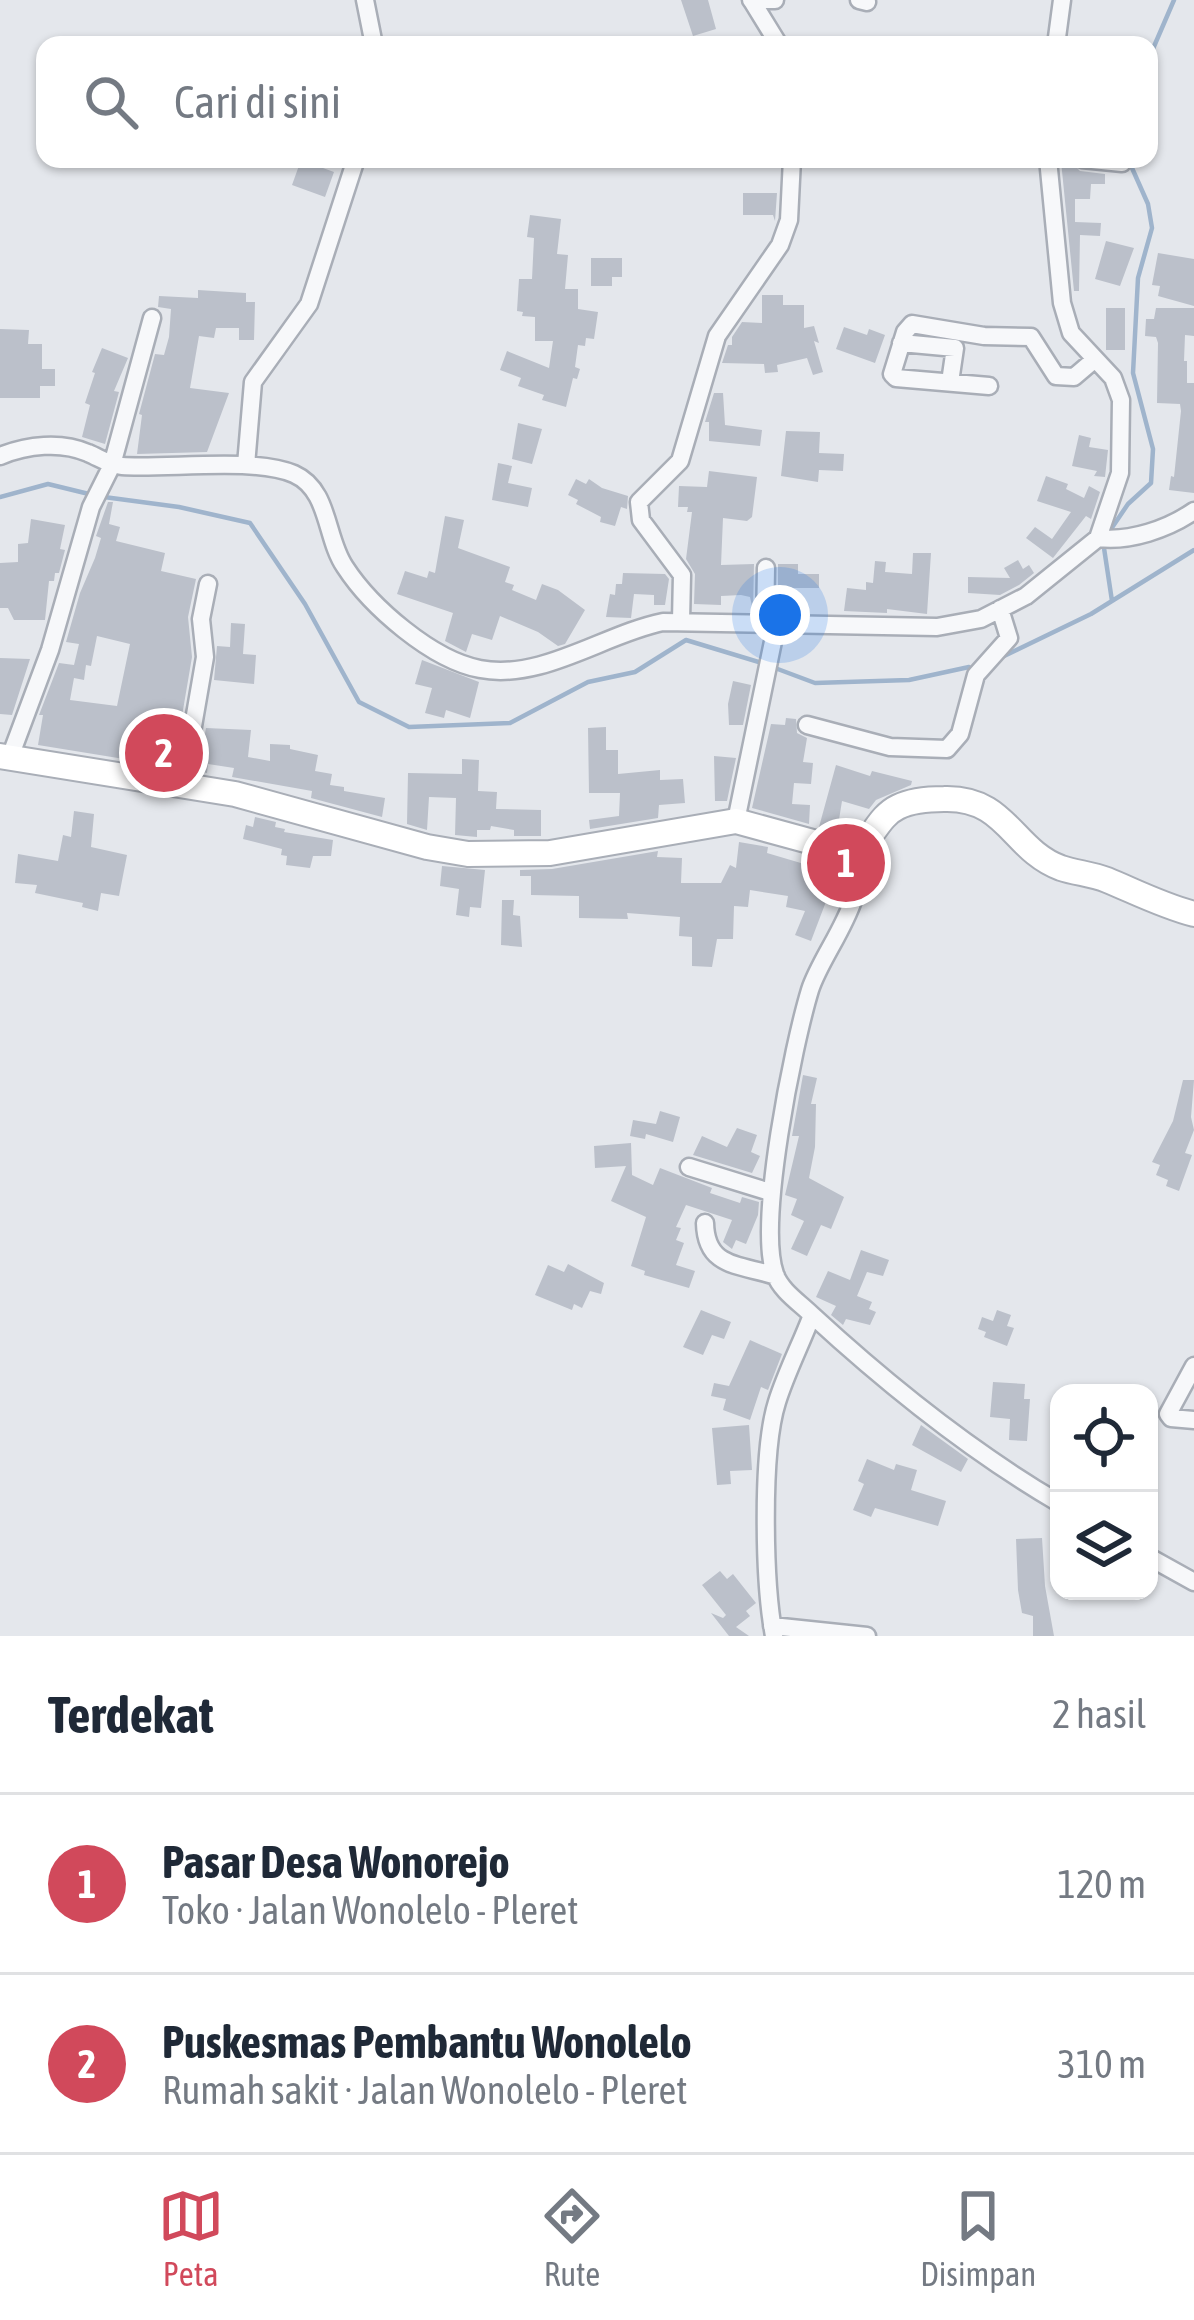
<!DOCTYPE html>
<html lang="id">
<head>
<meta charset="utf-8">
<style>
  :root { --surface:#fff; --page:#f2f2f3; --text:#1f2937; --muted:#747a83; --line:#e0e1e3; --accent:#d1495b }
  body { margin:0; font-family:"Asap Condensed",sans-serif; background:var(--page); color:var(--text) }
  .controls { position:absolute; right:36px; bottom:36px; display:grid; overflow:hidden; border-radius:24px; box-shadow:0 3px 9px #0004 }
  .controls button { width:108px; height:108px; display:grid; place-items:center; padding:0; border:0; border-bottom:3px solid var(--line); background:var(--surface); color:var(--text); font:60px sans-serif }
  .you { position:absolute; left:780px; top:615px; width:42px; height:42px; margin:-30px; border:9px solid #fff; border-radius:50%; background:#1a73e8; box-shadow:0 0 0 18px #1a73e833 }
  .badge { display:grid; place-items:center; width:78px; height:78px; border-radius:50%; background:var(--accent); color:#fff; font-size:39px; font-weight:700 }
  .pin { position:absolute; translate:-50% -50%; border:6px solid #fff; box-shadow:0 3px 12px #0006 }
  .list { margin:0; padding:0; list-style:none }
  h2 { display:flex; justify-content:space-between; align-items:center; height:156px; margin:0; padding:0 48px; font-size:51px }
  h2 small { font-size:39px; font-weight:400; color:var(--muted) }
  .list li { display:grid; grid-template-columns:78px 1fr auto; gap:36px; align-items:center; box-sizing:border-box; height:180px; padding:0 48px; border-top:3px solid var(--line) }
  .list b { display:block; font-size:45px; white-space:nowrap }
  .list p { margin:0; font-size:39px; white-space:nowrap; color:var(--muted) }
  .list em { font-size:39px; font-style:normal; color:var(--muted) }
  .icon { flex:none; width:66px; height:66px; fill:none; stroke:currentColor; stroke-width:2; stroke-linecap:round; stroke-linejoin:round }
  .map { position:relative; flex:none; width:1194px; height:1636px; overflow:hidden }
  .search { position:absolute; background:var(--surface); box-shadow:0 3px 9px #0004; left:36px; right:36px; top:36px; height:132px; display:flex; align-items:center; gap:30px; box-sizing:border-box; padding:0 42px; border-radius:24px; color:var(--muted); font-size:45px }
  .sheet { height:516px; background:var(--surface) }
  nav { display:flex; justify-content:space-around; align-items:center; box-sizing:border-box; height:168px; border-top:3px solid var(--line); background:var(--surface); font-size:33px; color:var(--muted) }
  nav a { display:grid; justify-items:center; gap:6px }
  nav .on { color:var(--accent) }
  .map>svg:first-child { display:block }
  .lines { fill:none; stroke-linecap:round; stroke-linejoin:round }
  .stream { stroke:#9fb4cc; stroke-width:4.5 }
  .building { fill:#bbc0ca; fill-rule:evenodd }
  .street-casing { stroke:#a9aeb7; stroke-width:21 }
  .secondary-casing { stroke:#a9aeb7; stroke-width:28 }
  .street { stroke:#f7f8fa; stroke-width:16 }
  .secondary { stroke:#fff; stroke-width:24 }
</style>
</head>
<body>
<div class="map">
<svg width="1194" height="1636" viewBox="0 0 1194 1636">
  <rect width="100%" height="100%" fill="#e4e7ec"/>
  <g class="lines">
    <!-- stream -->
    <path class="stream" d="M1149,58L1174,0
      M0,497L48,484L93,495
      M104,497L179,507L250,523L305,604L359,702L409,727L510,723L588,682L635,672L686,640L765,664
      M1107,535L1128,504L1151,483L1153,449L1133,373L1138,278L1152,228L1148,204L1128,159
      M1104,548L1112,601
      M1000,658L1091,614L1194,550
      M775,668L815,683L909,680L969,667"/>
  </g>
  <!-- building -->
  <path class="building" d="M681,0H708L716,29L693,36Z
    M301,160L334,172L325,197L292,185Z
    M1061,161H1070L1080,171L1105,174V184H1091L1090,199H1075V222L1101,223L1100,236L1080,235L1079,291H1074Z
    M743,193H777L775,221L773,215H743Z
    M530,215L561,219L557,254L568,255L565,289H578V309L598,312L594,339L586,338L585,346L578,345L575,367L580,369L577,379L573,378L566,407L542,400L544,395L518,386L521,378L500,370L507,351L549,368L553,341H535V317L522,316L523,312L517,311L519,279H532L534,238L527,237Z
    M1106,241L1134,248L1120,286L1095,279Z
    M1158,253L1194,259V306L1158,296L1160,286L1152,285Z
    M591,258H622V277H612V286H591Z
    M198,290L246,293V302H255L254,340H239V328H216L214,338L199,336L190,388L229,393L207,452L137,454L142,415L139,414L155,354L164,355L169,337L171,309L158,307L159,296L198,298Z
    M762,295H783V305H804V328L814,326L819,343L814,341L823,372L813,375L807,358L777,365L778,372L765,373L764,364L722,363L728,345H732V337L742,322L762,323Z
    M1106,308H1125V350H1106Z
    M1156,308H1194V336L1185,335L1184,361H1187V383H1194V493L1169,490L1171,476L1174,477L1181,411L1180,404L1157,403L1158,343L1156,337L1145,336L1146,319H1154Z
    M844,327L867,335L869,329L885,335L875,363L836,349Z
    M0,329L29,330L28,344H42V369H55V386H40V398H0Z
    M102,348L128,358L114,391L119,392L105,444L82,437L90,405L85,403L95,373L92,372Z
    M714,393H723L725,425L762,430L760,446L709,441V422H705Z
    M518,423L542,429L532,464L512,459Z
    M786,431L820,432L819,453L844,454L843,471L819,470L818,482L781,476Z
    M1079,435L1091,438L1089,447L1108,450L1105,477L1094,476L1097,471L1072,466Z
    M498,463L512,466L508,483L532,488L528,507L492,500Z
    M709,471L757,477L752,517L747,521L723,518L721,565L754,564L753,611L750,597L741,595L721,596V605L694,604L695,574L686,559L692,512H687L688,507H678L679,486L707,487Z
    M1046,476L1068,484L1066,489L1084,498L1089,486L1100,492L1091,519L1086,516L1053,558L1026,538L1035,527L1052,539L1071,512L1037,501Z
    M576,479L586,484L589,479L602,488L628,496L627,509L621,507L615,526L600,522L601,517L576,504L578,500L568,495Z
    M108,502H113L109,524L120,527L116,541L165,553L161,571L196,579L188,617L192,657L174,763L162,762L161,765L38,745L43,715H39L59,663L74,665L79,644L66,642L80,593L95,558L101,538L96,536ZM97,636L130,644L117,706L70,700L74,678L84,680L86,665L91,666Z
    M445,516L464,520L458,548L510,567L505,582L514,585L512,590L536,600L542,584L558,590L585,610L565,644L558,646L538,632L500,616L492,640L472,634L466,652L445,641L453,613L397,594L405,571L427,578L429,571L435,573Z
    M31,519L65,525L60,549L65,550L59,573H55L54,581H49L45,620H14L8,608H0V563L18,562V544L28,543Z
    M913,553H931L927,614L887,609V613L844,611L847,588L866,590V582L873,583L875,561L886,562L885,572L912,574Z
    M1018,560L1023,569L1029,565L1034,573L1019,585L1000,595L968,593V577L1010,578L1004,568Z
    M778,564H798V574H819V588H778Z
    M623,573L665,574L669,579L665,605H654V595L634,594L631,618L606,617L610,594L615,595L616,584H622Z
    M231,623L245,624L243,654L256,655L254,684L214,680L217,646L230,647Z
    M0,658L30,659L12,715L0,714Z
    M422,660L479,682L470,718L446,710L444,718L425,713L432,688L415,684Z
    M733,681L751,685L743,725H729L728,704Z
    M786,718L796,719L797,733L807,738L803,762L813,763L811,784L794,783L792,804L810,805L809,824L752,808L771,724L785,725Z
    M606,727V750H618V774L660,770V780L683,779L685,803L659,805L658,818L590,829L589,820L619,816L620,793H589L588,728Z
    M206,728L251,730L248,757L270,761V744L290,745V749L318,755L315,771L332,774L330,785L344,787V791L385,798L382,817L311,798L312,791L232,777L234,768L208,764L207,773L198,771Z
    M714,756L736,758L727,801H715Z
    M462,759L479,760L478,791L497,792L496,809L541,810V836H514V830L491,826L490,830H477V837L455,835L456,798L429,797L427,830L407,824L408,773L462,774Z
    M836,765L870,776L872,771L912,781L911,785L876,800L869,809L842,801L837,832L819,827Z
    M74,811L94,814L91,847L127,855L119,896L101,893L98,911L82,907L83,903L35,893L37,885L15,883L18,854L58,861L63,835L71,837Z
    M255,817L276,822L275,827L285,829L284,832L333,840L331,856H313L310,868L286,865L287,856L281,855L282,849L243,839L246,825L253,827Z
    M739,842L768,847L767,853L821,869L820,872L835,878L811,941L795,935L805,911L786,907L788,896L750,890L748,907L734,906L733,939H717L712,967L692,966V937L679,936L680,917L627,913L628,919L579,918V896L531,895V876H520V870L552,869L658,851L657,857L682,858L681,883H721L730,865L736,868Z
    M442,866L485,870L481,908L470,907L469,917L456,915L459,889L440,886Z
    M502,900H514L513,915L520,916L522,947L501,945Z
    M803,1075L817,1078L811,1104H816L815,1147L809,1178L844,1197L831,1229L821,1225L807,1256L791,1249L804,1221L791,1215L797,1199L785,1195L799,1136H792Z
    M1183,1080H1194L1191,1117L1194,1130L1185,1153L1192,1155L1179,1191L1166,1186L1168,1180L1156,1175L1160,1165L1152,1162L1173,1121Z
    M660,1111L680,1117L673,1142L646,1134L645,1139L630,1136L633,1120L656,1124Z
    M737,1128L757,1135L751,1152L760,1156L752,1173L693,1155L702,1136L727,1147Z
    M631,1143L632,1175L653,1185L660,1168L712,1188L710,1193L740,1203L742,1197L759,1202L758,1215L746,1244L736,1240L732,1249L723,1242L732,1220L686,1205L676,1227L681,1228L676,1240L684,1243L676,1265L695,1271L689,1288L644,1275L645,1271L631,1266L646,1217L611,1201L626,1166L595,1168L594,1146Z
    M861,1250L889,1260L883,1276L867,1272L857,1296L872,1302L869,1309L876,1312L870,1325L846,1319L843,1325L831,1315L836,1306L816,1297L828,1271L850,1280Z
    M568,1264L604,1283L601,1294L590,1291L582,1308L574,1304L572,1310L535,1295L548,1265L564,1272Z
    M701,1310L731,1322L724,1339L712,1335L703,1355L683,1347Z
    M997,1310L1011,1315L1007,1326L1014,1328L1007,1346L984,1337L986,1332L978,1329L982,1317L993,1321Z
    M750,1340L782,1354L768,1390L761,1387L750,1420L723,1410L726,1399L711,1396L714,1383L729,1386Z
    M993,1382L1025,1384L1024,1399H1030L1027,1441L1009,1440L1010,1419L990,1417Z
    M749,1425L752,1470L730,1471L731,1484L717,1485L712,1428Z
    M921,1425L968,1459L961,1472L912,1445Z
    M867,1459L894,1470L896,1464L917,1470L911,1490L946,1501L938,1526L875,1508L871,1517L853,1510L864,1484L858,1481Z
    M1042,1538L1045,1586L1054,1636H1033V1616L1022,1613L1018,1590L1016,1539Z
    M720,1571L727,1579L733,1574L756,1603L746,1611L750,1616L736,1627L749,1636H729L711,1613L723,1618L726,1615L702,1585Z"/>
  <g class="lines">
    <defs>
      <path id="street" d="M365,0L374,45
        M751,0H775
        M859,0L867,2
        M752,1L779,45
        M1056,45L1062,0
        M1082,159L1122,163
        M901,343L955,348L950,382
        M989,386L896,378L892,374L905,332L912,324L984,336L1031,337L1056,376L1074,377L1094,360
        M0,456C27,445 61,441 88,453C100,458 109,465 122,466C169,469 255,457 294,474C330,490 325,538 345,567C371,607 432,660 480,669C542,681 604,634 663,622L937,627L981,619L1026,596L1098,538L1120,473L1121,400L1113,378L1071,333L1062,303L1048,159
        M246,465L253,382L309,304L356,159
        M1098,538C1130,542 1168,529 1194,511
        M681,621L682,575L641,520L639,502L680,461L717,336L780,245L789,220L792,159
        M765,626L766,568
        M807,725L890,747L947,749L960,734L976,675L1009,638L1000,609
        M10,757L50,650L91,507L112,465L152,318
        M183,784L205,657L201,619L208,584
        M736,821L776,627
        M689,1167L770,1192
        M705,1223C706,1268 739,1264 776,1276
        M812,1315C888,1385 970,1451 1059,1503
        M1194,1366L1168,1414L1171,1418L1194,1420
        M1149,1557L1194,1582
        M772,1626L867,1636
        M774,1636C764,1583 761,1452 777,1402C786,1373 801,1344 812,1315C800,1303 781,1291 775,1274C757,1223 793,1046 810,990C823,949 873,896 853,853"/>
      <path id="secondary" d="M0,756L235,794L427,847L468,854L550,853L736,821L853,853C872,842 877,817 898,807C912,800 928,799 944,799C1007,797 1012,850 1061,868C1076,873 1092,874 1107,880C1136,892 1163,906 1194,914"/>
    </defs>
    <!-- street casing -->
    <use href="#street" class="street-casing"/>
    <!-- secondary casing -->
    <use href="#secondary" class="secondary-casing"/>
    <!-- street -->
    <use href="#street" class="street"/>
    <!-- secondary -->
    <use href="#secondary" class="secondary"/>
  </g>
</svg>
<div class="controls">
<button><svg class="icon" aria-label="locate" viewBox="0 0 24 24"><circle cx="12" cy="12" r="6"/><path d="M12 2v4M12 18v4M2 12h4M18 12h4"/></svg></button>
<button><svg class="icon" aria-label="layers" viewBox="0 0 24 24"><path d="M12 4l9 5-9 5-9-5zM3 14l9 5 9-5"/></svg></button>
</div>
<div class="you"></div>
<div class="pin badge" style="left:846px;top:863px">1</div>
<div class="pin badge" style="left:164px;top:753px">2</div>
<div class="search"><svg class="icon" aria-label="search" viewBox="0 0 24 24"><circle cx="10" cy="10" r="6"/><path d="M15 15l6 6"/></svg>Cari di sini</div>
</div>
<section class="sheet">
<h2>Terdekat<small>2 hasil</small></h2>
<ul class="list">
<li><span class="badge">1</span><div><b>Pasar Desa Wonorejo</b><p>Toko · Jalan Wonolelo - Pleret</p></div><em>120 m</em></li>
<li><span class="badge">2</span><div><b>Puskesmas Pembantu Wonolelo</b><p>Rumah sakit · Jalan Wonolelo - Pleret</p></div><em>310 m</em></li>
</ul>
</section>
<nav>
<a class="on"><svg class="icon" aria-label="map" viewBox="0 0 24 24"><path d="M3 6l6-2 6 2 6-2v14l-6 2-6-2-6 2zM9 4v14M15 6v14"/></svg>Peta</a>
<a><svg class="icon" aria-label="directions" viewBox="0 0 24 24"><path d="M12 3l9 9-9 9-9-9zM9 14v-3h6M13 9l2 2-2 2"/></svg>Rute</a>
<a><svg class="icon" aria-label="saved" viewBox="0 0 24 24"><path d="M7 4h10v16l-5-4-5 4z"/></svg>Disimpan</a>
</nav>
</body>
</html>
